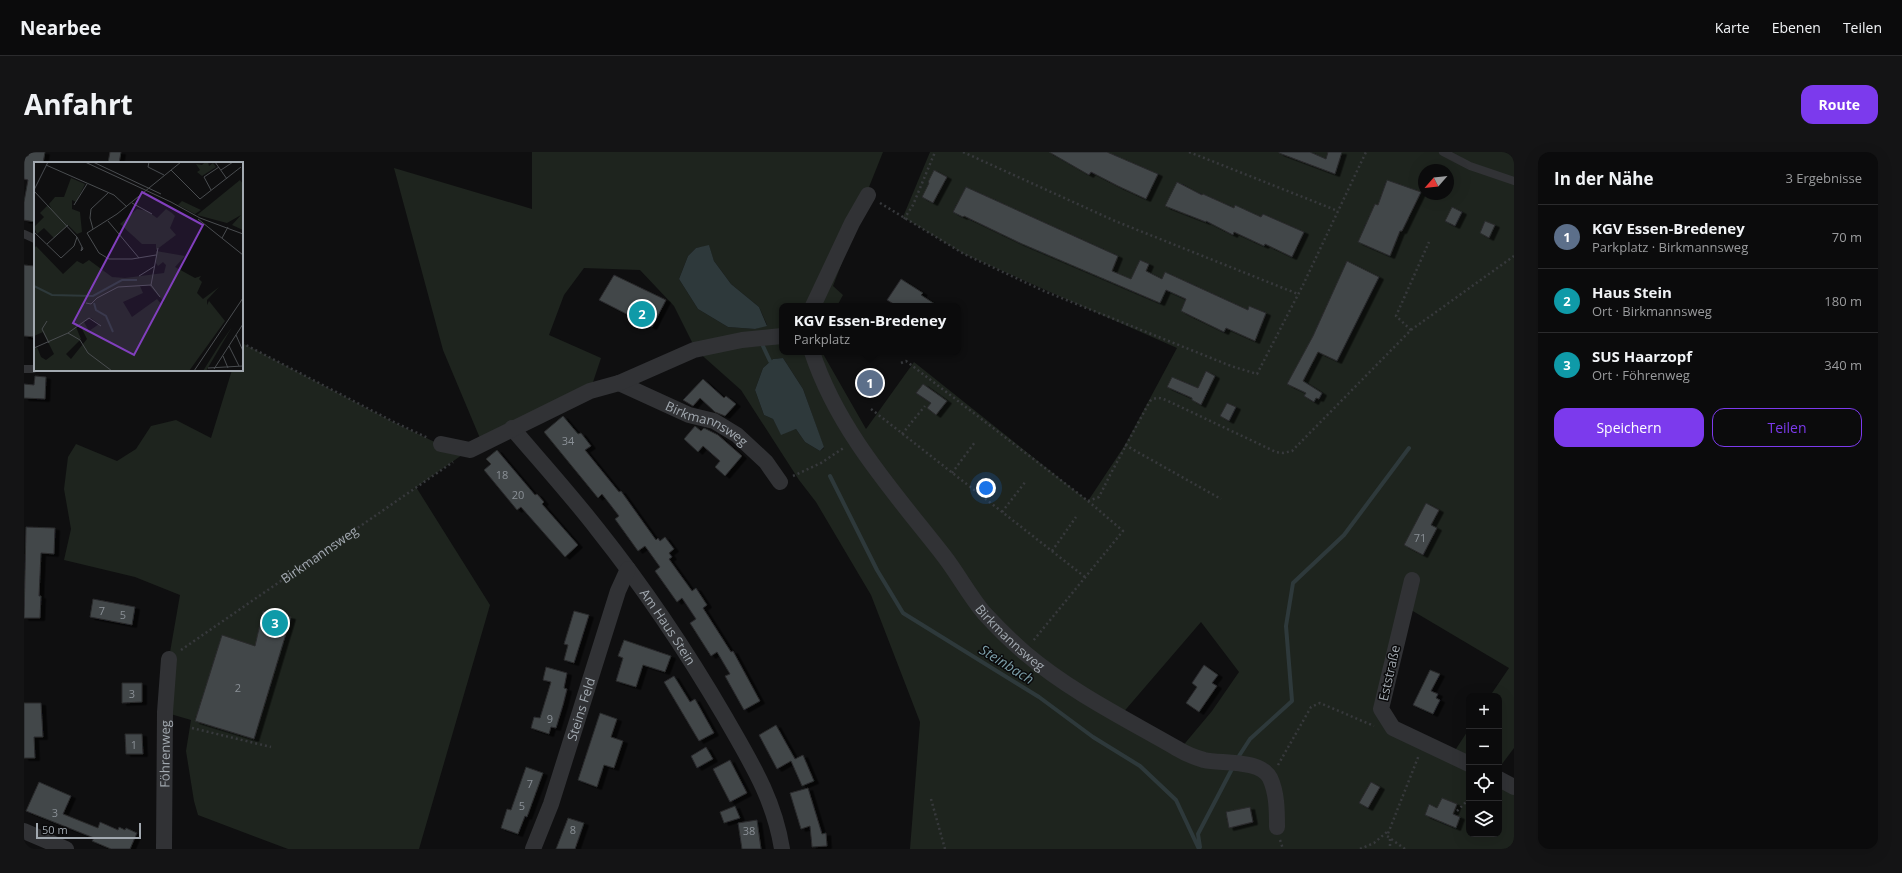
<!DOCTYPE html>
<html lang="de">
<head>
<meta charset="utf-8">
<style>
  :root { --surface:#0b0b0c; --page:#141415; --text:#f1f3f6; --muted:#9a9b9d; --line:#2b2b2d; --accent:#7c3aed }
  body { margin:0; font-family:"Open Sans",sans-serif; background:var(--page); color:var(--text) }
  .controls { position:absolute; right:12px; bottom:12px; display:grid; overflow:hidden; border-radius:8px; box-shadow:0 4px 16px #0002 }
  .controls button { width:36px; height:36px; display:grid; place-items:center; padding:0; border:0; border-bottom:1px solid var(--line); background:var(--surface); color:var(--text); font:20px sans-serif }
  .compass { position:absolute; left:1394px; top:12px; width:36px; height:36px; border-radius:50%; background:var(--surface); box-shadow:0 4px 16px #0002; rotate:242deg }
  .scale { position:absolute; left:12px; bottom:10px; width:105px; box-sizing:border-box; padding-left:4px; border:2px solid #a2a9b0; border-top:0; font-size:11px; line-height:14px; white-space:nowrap; color:#a2a9b0; -webkit-text-stroke:3px #0a0a0b; paint-order:stroke }
  .you { position:absolute; left:962px; top:336px; width:14px; height:14px; margin:-10px; border:3px solid #fff; border-radius:50%; background:#1a73e8; box-shadow:0 0 0 6px #1a73e833 }
  .badge { display:grid; place-items:center; width:26px; height:26px; border-radius:50%; background:var(--accent); color:#fff; font-size:13px; font-weight:700 }
  .pin { position:absolute; translate:-50% -50%; border:2px solid #fff; box-shadow:0 1px 4px #0006 }
  .popup { position:absolute; left:755px; top:151px; width:182px; height:52px; box-sizing:border-box; display:grid; place-content:center; border-radius:8px; background:var(--surface); filter:drop-shadow(0 1px 3px #0005); font-size:13px; white-space:nowrap; color:var(--muted) }
  .popup b { font-size:15px; color:var(--text) }
  .popup::after { content:''; position:absolute; left:50%; top:100%; margin-left:-8px; border:8px solid transparent; border-top-color:var(--surface) }
  .list { margin:0; padding:0; list-style:none }
  h2 { display:flex; justify-content:space-between; align-items:center; height:52px; margin:0; padding:0 16px; font-size:17px }
  h2 small { font-size:13px; font-weight:400; color:var(--muted) }
  .list li { display:grid; grid-template-columns:26px 1fr auto; gap:12px; align-items:center; box-sizing:border-box; height:64px; padding:0 16px; border-top:1px solid var(--line) }
  .list b { display:block; font-size:15px; white-space:nowrap }
  .list p { margin:0; font-size:13px; white-space:nowrap; color:var(--muted) }
  .list em { font-size:13px; font-style:normal; color:var(--muted) }
  .actions { display:flex; gap:8px; padding:12px 16px }
  .actions a { flex:1; padding:9px 0; border:1px solid var(--accent); border-radius:12px; text-align:center; font-size:14px; color:var(--accent) }
  .actions .main { background:var(--accent); color:#fff }
  .icon { flex:none; width:22px; height:22px; fill:none; stroke:currentColor; stroke-width:2; stroke-linecap:round; stroke-linejoin:round }
  .map { position:relative; flex:none; width:1490px; height:697px; overflow:hidden; border-radius:12px }
  header { display:flex; align-items:center; gap:24px; box-sizing:border-box; height:56px; padding:0 20px; background:var(--surface); border-bottom:1px solid var(--line) }
  header strong { font-size:19px }
  nav { display:flex; gap:22px; margin-inline-start:auto; font-size:14px }
  .intro { display:flex; align-items:center; justify-content:space-between; box-sizing:border-box; height:96px; padding:0 24px }
  h1 { margin:0; font-size:28px }
  .button { padding:10px 18px; border-radius:12px; background:var(--accent); color:#fff; font-size:14px; font-weight:700 }
  main { display:flex; gap:24px; padding:0 24px }
  aside { flex:1; background:var(--surface); border-radius:12px; box-shadow:0 4px 16px #0002 }
  .map>svg:first-child { display:block }
  .green { fill:#1e241e; fill-rule:evenodd }
  .water { fill:#2e393b }
  .lines { fill:none; stroke-linecap:round; stroke-linejoin:round }
  .stream { stroke:#2e393b; stroke-width:4 }
  .building { fill:#434648; stroke:#292a2c; filter:url(#shadow) }
  .path { stroke:#37393c; stroke-width:2.5; stroke-dasharray:2 3; stroke-linecap:butt }
  .lane { stroke:#313235; stroke-width:8 }
  .street { stroke:#313235; stroke-width:16 }
  .labels { text-anchor:middle; dominant-baseline:central; stroke-width:3; stroke-linejoin:round; paint-order:stroke }
  .number-label { font-size:11px; fill:#8a9096 }
  .street-label { font-size:13px; fill:#a2a9b0; stroke:#0a0a0b }
  .water-label { font-size:14px; font-style:italic; fill:#7b9ea8; stroke:#0a0a0b }
  .inset-river { fill:none; stroke:#2e393b; stroke-width:2 }
  .inset-road { fill:none; stroke:#4a4d50; stroke-width:1 }
  .view { fill:#813fbd; fill-opacity:0.15; stroke:#813fbd; stroke-width:2 }
  .inset-edge { fill:none; stroke:#a2a9b0; stroke-width:2 }
</style>
</head>
<body>
<header>
<strong>Nearbee</strong>
<nav><a>Karte</a><a>Ebenen</a><a>Teilen</a></nav>
</header>
<div class="intro"><h1>Anfahrt</h1><a class="button">Route</a></div>
<main>
<div class="map">
<svg width="1490" height="697" viewBox="0 0 1490 697">
  <defs>
    <filter id="shadow"><feDropShadow dx="4.5" dy="2.5" stdDeviation="0" flood-color="#0009"/></filter>
  </defs>
  <rect width="100%" height="100%" fill="#0f0f10"/>
  <!-- green -->
  <path class="green" d="M508,0H859L843,40L851,45L839,56L809,134L819,143L813,154H758V200H798L842,277L890,210L1064,349L1101,293L1153,196L940,102L879,65L906,0H1490V596L1475,616V544H1466L1485,516L1377,452L1368,487L1356,557L1361,570L1445,613V682H1475V628L1490,635V697H886L896,570L847,443L792,350L775,328L717,238L672,198L650,154L616,118L560,116L540,143L525,183L577,206L566,239L458,291L419,198L370,16L508,57ZM1400,18H1424V42H1400ZM685,94L690,109L707,132L735,155L743,173L731,177L704,175L674,157L655,127L664,104L672,96ZM759,206L779,237L800,296L796,299L781,290L772,277L757,282L749,267L740,263L731,238L739,216L749,207ZM837,294L857,323L927,410L960,459L1011,507L1059,542L1097,563L1177,470L1215,520L1188,559L1157,596L1256,629L1156,597L1059,543L1000,501L959,461L924,411L853,324Z
    M218,191L369,270L417,293L445,298L377,346L392,335L466,453L395,697H264L174,663L170,649L162,599L167,568L143,561L145,506L156,443L111,425L40,408L47,377L40,337L44,305L52,292L93,309L112,297L127,274L152,268L187,286L208,218H218Z
    M1445,577V611L1428,603Z"/>
  <!-- water -->
  <path class="water" d="M685,93L690,109L707,132L735,155L743,174L731,177L704,175L674,157L655,127L664,104L672,96Z
    M759,206L779,237L800,295L796,299L781,290L772,277L757,283L749,267L740,263L731,238L739,216L749,207Z"/>
  <g class="lines">
    <!-- stream -->
    <path class="stream" d="M738,192L746,209
      M806,324L853,418L879,461L1015,545L1069,585L1116,614L1152,648L1175,697
      M1213,607L1226,587L1268,549L1262,474L1269,431L1320,383L1385,296
      M1176,695L1174,682L1209,615"/>
  </g>
  <!-- building -->
  <path class="building" d="M5,0H21L19,11H11V70L0,68V50L4,28L0,27V3L4,4Z
    M86,0H97L95,11H84Z
    M1025,0H1083L1134,22L1122,47L1094,34L1067,20L1065,23Z
    M1255,0H1286L1302,7L1304,0H1318L1311,22L1255,1Z
    M910,18L923,25L909,51L898,45L905,31L904,30Z
    M1363,28L1397,40L1378,79H1376L1366,104L1334,90L1351,52L1354,53Z
    M1153,30L1178,43L1179,42L1210,56L1211,53L1237,65L1239,62L1280,80L1268,105L1241,92L1240,94L1210,80L1209,83L1182,69V70L1141,54Z
    M942,35L1094,104L1088,119L1107,127L1116,108L1125,112L1122,119L1138,127L1141,120L1224,158L1225,154L1242,161L1231,189L1202,176L1200,180L1157,159L1162,147L1142,138L1136,151L996,91L940,64L939,65L929,60Z
    M1428,55L1438,60L1431,74L1421,69Z
    M1461,69L1471,73L1465,86L1456,81Z
    M1323,109L1355,125L1313,209L1294,200L1279,229L1298,241L1295,247L1292,246L1290,250L1280,244L1282,241L1263,232L1289,184Z
    M0,113L11,114V185L0,184Z
    M590,123L642,148L628,175L575,148Z
    M877,127L899,141L897,143L914,154H873L863,148Z
    M1182,219L1191,224L1177,253L1168,248V246L1143,235L1148,225L1174,236Z
    M11,224L22,225L21,247L0,246V232L10,233Z
    M679,227L700,246L702,244L712,252L701,264L691,260L676,246L669,254L659,248Z
    M899,232L923,249L912,263L903,256L907,251L892,241Z
    M1203,251L1212,255L1205,269L1196,264Z
    M539,264L554,282L557,281L567,294L561,298L595,340L597,339L632,388L634,386L636,389L641,385L650,397L645,401L648,405L645,407L668,439L672,436L683,453L679,456L707,500L709,499L736,549L720,558L701,524L706,522L693,500L687,504L666,471L672,467L658,446L653,450L631,419L636,415L621,394L614,399L591,367L595,364L578,342L574,346L520,280Z
    M671,274L677,279L680,276L694,283L718,304L701,324L691,315L696,309L679,294L674,300L660,287Z
    M473,298L511,343L513,342L520,350L518,352L554,393L541,405L497,355L493,358L460,318L467,312L462,307Z
    M1402,351L1415,358L1407,373L1413,376L1399,403L1380,393Z
    M2,375L31,376L30,402L17,401L15,444H17L16,466H0Z
    M69,447L111,455L108,473L66,465Z
    M239,459L267,465L230,587L171,569L198,483L231,494Z
    M550,459L565,463L550,511L540,508L544,493L540,492Z
    M600,488L647,504L641,520L619,513L612,535L592,529L599,506L594,504Z
    M1180,513L1194,523L1188,531L1193,534L1175,560L1162,551L1173,535L1168,531Z
    M522,515L543,521L540,536L543,537L539,553L532,576L527,575L525,582L507,576L510,565L516,566L527,530L519,528Z
    M1406,518L1416,522L1407,539L1414,542L1412,546L1416,548L1409,562L1389,553Z
    M650,524L666,550L671,547L690,581L675,589L640,530Z
    M98,531H118V550L98,551Z
    M0,551H17L19,585H10L11,606H0Z
    M576,561L593,567L587,585L599,589L590,616L580,613L573,635L554,628Z
    M752,573L771,607L779,603L790,629L778,634L767,609L753,617L735,583Z
    M101,582H118L119,602H102Z
    M682,595L689,607L673,616L667,604Z
    M706,608L723,641L706,650L689,617Z
    M502,615L519,621L503,665L501,664L494,682L477,676L483,657L487,658Z
    M15,630L47,644L39,662L74,676L76,670L94,678L95,675L101,678L102,676L113,681L106,697H87L68,689L70,686L2,659Z
    M1347,630L1356,635L1344,656L1335,651Z
    M784,636L798,682L802,681L803,694L788,695L786,674L777,677L766,641Z
    M1418,646L1433,652L1429,662L1436,665L1432,676L1401,663L1405,652L1413,656Z
    M711,654L716,666L700,671L696,660Z
    M1226,655L1229,670L1205,676L1202,660Z
    M544,666L560,671L551,697H532Z
    M733,668L737,697H718L714,671Z"/>
  <g class="lines">
    <!-- path -->
    <g class="path">
      <path d="M939,0L1091,69L1274,142"/>
      <path d="M1165,0L1314,59"/>
      <path d="M856,51L940,102L1020,139L1207,214L1233,222L1279,133L1342,0"/>
      <path d="M880,67L889,53L911,0"/>
      <path d="M1387,178L1372,164L1405,90"/>
      <path d="M218,191L370,270L404,286"/>
      <path d="M877,211L882,209L1064,349L1099,379L1009,489"/>
      <path d="M847,257L1061,425"/>
      <path d="M878,282L901,254"/>
      <path d="M1101,293L1197,347"/>
      <path d="M928,321L951,290"/>
      <path d="M769,324L797,311L821,295"/>
      <path d="M1064,349L1075,345L1086,323L1126,249C1133,244 1137,246 1144,249L1252,300L1259,301L1268,299L1387,178L1490,104"/>
      <path d="M978,360L1002,329"/>
      <path d="M1028,399L1052,365"/>
      <path id="s1" d="M157,498L429,310"/>
      <path d="M168,576L247,595"/>
      <path d="M1254,613L1287,555L1296,551L1350,574"/>
      <path d="M907,647L921,697"/>
      <path d="M1433,659L1445,647"/>
      <path d="M1366,687V697"/>
      <path d="M1256,688L1259,697"/>
      <path d="M1336,697L1350,691L1364,679"/>
      <path d="M1381,697L1363,684L1395,603"/>
    </g>
    <!-- lane -->
    <path class="lane" d="M1419,0L1446,14L1490,29
      M0,82L11,87
      M0,217H9"/>
    <!-- street -->
    <g class="street">
      <path d="M789,154L828,71L844,43"/>
      <path id="s2" d="M788,200C814,279 870,340 920,404C934,422 945,443 960,461C972,474 987,489 1001,501C1047,540 1102,567 1154,597C1162,602 1170,605 1180,608C1197,612 1236,607 1246,626C1253,641 1253,659 1253,675"/>
      <path id="s3" d="M595,231L665,263L690,269L713,283L742,310L756,330"/>
      <path id="s4" d="M488,276C517,310 547,343 574,378C621,437 663,500 701,565C726,609 750,646 758,697"/>
      <path d="M417,292L446,298L566,239L595,231L670,198L718,188L758,184"/>
      <path d="M1388,428L1357,557L1369,576L1445,612"/>
      <path d="M1475,627L1490,635"/>
      <path d="M0,679L42,697"/>
      <path id="s5" d="M140,697L141,560L145,507"/>
      <path id="s6" d="M509,697L527,652L594,439L604,417"/>
    </g>
  </g>
  <g class="labels">
    <!-- number labels -->
    <g class="number-label">
      <text x="544" y="288">34</text>
      <text x="478" y="322">18</text>
      <text x="494" y="342">20</text>
      <text x="1396" y="385">71</text>
      <text x="78" y="458">7</text>
      <text x="99" y="462">5</text>
      <text x="214" y="535">2</text>
      <text x="108" y="541">3</text>
      <text x="526" y="566">9</text>
      <text x="110" y="592">1</text>
      <text x="506" y="631">7</text>
      <text x="498" y="653">5</text>
      <text x="31" y="660">3</text>
      <text x="549" y="677">8</text>
      <text x="725" y="678">38</text>
    </g>
    <!-- street labels -->
    <g class="street-label">
      <text stroke="none"><textPath href="#s3" startOffset="97">Birkmannsweg</textPath></text>
      <text stroke="none"><textPath href="#s1" startOffset="168">Birkmannsweg</textPath></text>
      <text stroke="none"><textPath href="#s4" startOffset="253">Am Haus Stein</textPath></text>
      <text stroke="none"><textPath href="#s2" startOffset="350">Birkmannsweg</textPath></text>
      <text transform="translate(1365 521) rotate(-77)">Eststraße</text>
      <text stroke="none"><textPath href="#s6" startOffset="148">Steins Feld</textPath></text>
      <text stroke="none"><textPath href="#s5" startOffset="95">Föhrenweg</textPath></text>
    </g>
    <!-- water labels -->
    <g class="water-label">
      <text transform="translate(983 512) rotate(32)">Steinbach</text>
    </g>
  </g>
  <!-- overview -->
  <g transform="translate(10 10)">
    <rect width="209" height="209" fill="#0f0f10"/>
    <path d="M171,0H174L175,4L179,1L182,5L168,14L163,10L166,8L162,2L168,3ZM37,16L51,22L42,40L38,38V47L46,50L48,70L43,72L34,63L20,76L10,66L3,72L0,65L10,55L6,51L14,43L17,46L15,42L21,35H30ZM206,18L209,22V68L198,63L207,53L193,61L163,53ZM148,39L167,48L161,52L144,43ZM103,47L113,49L123,56L132,47L138,51L141,54L136,66L142,73L122,88V82H108L86,62ZM2,84L29,112L43,99L49,102L55,98L78,115L91,116L130,111L132,103L129,100L124,104L122,101V89L151,94L141,105L161,116L167,114L165,117L168,120L163,131L169,137L185,125L173,138V143L175,139L191,159L155,209H0V187L3,185L7,195L12,198L20,192L9,170L0,174V87ZM115,123L130,140L127,142L123,137L98,155L89,140L109,131L106,124ZM57,156L65,162L55,169L50,160ZM46,163L53,177L37,197L32,192L47,177L42,165ZM198,165L172,209H169L186,182Z" fill="#1e241e" fill-rule="evenodd"/>
    <path class="inset-river" d="M0,124L18,133L59,134L88,118H103M60,141L62,148L72,154L79,170"/>
    <path class="inset-road" d="M51,0L137,40L166,56L209,72M59,0L127,32M115,0L114,5L130,13M181,0L193,17M12,3L80,33L93,45M137,8L166,37L207,5M187,8L199,0M0,28L14,0M177,28L170,15L185,5M0,29L43,75L40,84L27,96L0,70M98,41L118,52M40,43L53,22M164,57L209,93M74,59L105,96M59,67L56,56L57,47L74,31M43,75L48,85L47,89L49,87L48,85M188,76L194,65M13,82L34,63M122,93L98,97H75L65,91L53,71L83,52L147,0M105,114L121,104M117,123L126,135M52,141L57,142L63,136L84,125L117,123L124,86M13,159L8,167L15,181M34,171L55,156L67,164M202,173L209,189M195,184L205,204M0,186L34,171L46,178L54,191L78,209M189,194L194,206M174,206L209,204M180,207L209,162M160,209L209,136"/>
    <path class="view" d="M108,30L169,63L100,193L39,161Z"/>
    <rect width="209" height="209" class="inset-edge"/>
  </g>
</svg>
<div class="controls">
<button>+</button>
<button>−</button>
<button><svg class="icon" aria-label="locate" viewBox="0 0 24 24"><circle cx="12" cy="12" r="6"/><path d="M12 2v4M12 18v4M2 12h4M18 12h4"/></svg></button>
<button><svg class="icon" aria-label="layers" viewBox="0 0 24 24"><path d="M12 4l9 5-9 5-9-5zM3 14l9 5 9-5"/></svg></button>
</div>
<svg class="compass" viewBox="-18 -18 36 36"><path d="M0-13l5 13h-10z" fill="#e53935"/><path d="M0 13l5-13h-10z" fill="#9a9b9d"/></svg>
<div class="scale">50 m</div>
<div class="you"></div>
<div class="pin badge" style="left:846px;top:231px;background:#5c6f8a">1</div>
<div class="popup"><b>KGV Essen-Bredeney</b>Parkplatz</div>
<div class="pin badge" style="left:618px;top:162px;background:#0f9aa8">2</div>
<div class="pin badge" style="left:251px;top:471px;background:#0f9aa8">3</div>
</div>
<aside>
<h2>In der Nähe<small>3 Ergebnisse</small></h2>
<ul class="list">
<li><span class="badge" style="background:#5c6f8a">1</span><div><b>KGV Essen-Bredeney</b><p>Parkplatz · Birkmannsweg</p></div><em>70 m</em></li>
<li><span class="badge" style="background:#0f9aa8">2</span><div><b>Haus Stein</b><p>Ort · Birkmannsweg</p></div><em>180 m</em></li>
<li><span class="badge" style="background:#0f9aa8">3</span><div><b>SUS Haarzopf</b><p>Ort · Föhrenweg</p></div><em>340 m</em></li>
</ul>
<div class="actions"><a class="main">Speichern</a><a>Teilen</a></div>
</aside>
</main>
</body>
</html>
